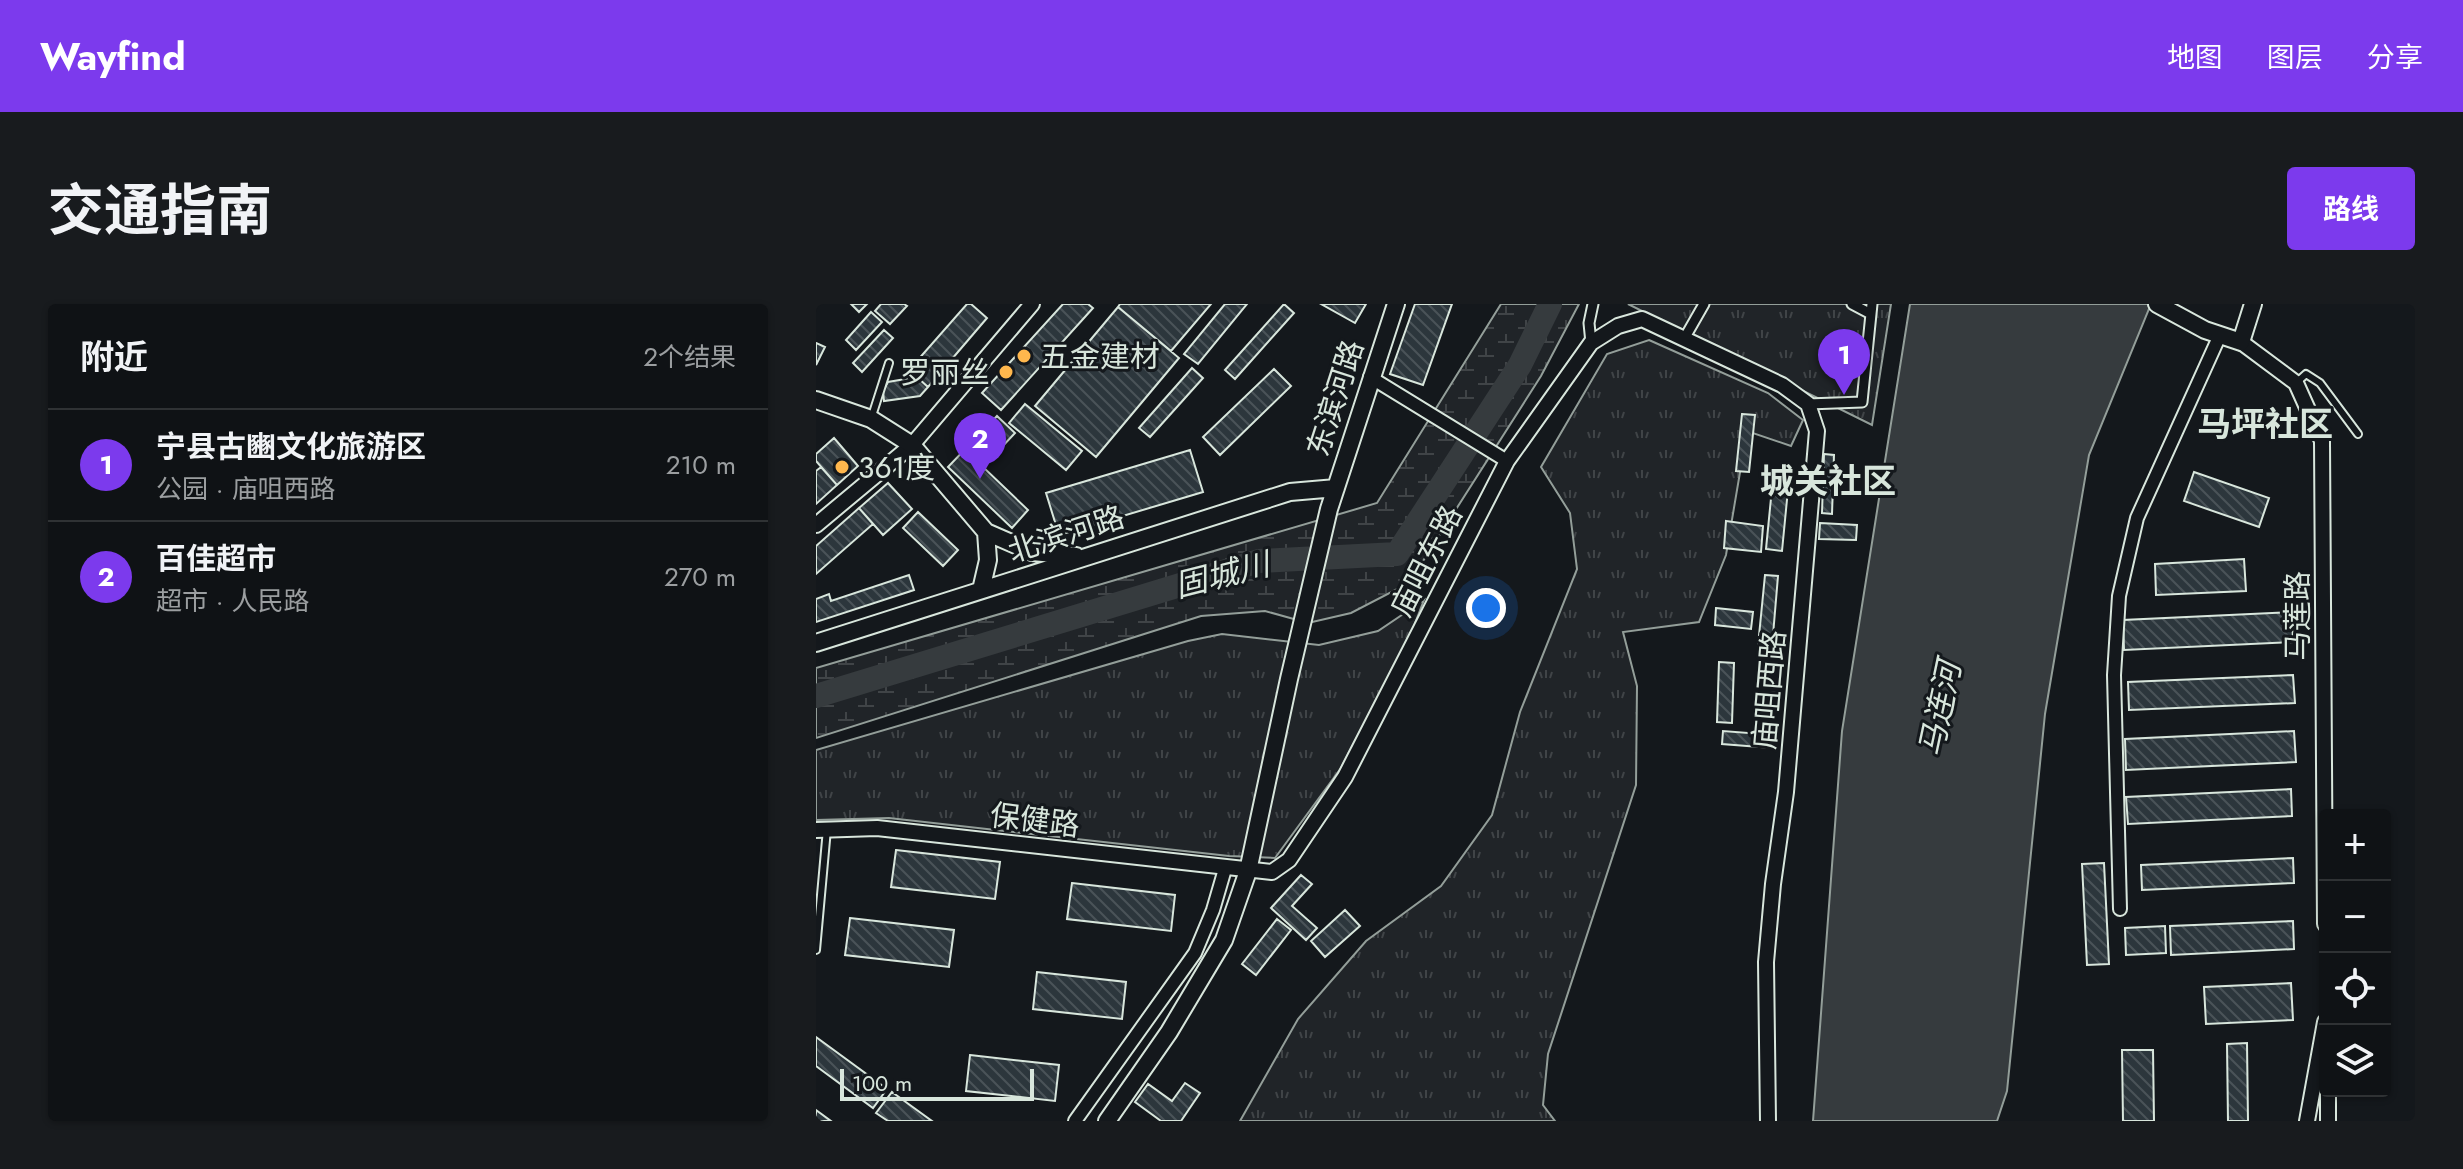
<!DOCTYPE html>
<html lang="zh">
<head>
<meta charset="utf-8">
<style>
  :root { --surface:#0f1215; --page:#181b1e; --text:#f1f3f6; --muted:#9b9ea0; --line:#2f3234; --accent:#7c3aed }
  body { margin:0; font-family:Jost,"Noto Sans SC",sans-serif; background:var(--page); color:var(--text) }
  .controls { position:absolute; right:24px; bottom:24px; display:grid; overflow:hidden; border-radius:8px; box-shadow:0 2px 6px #0004 }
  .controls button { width:72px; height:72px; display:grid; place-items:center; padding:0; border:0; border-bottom:2px solid var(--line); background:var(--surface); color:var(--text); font:40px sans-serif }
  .scale { position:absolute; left:24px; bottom:20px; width:194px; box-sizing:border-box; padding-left:8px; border:4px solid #d8e6dc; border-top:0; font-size:22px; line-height:28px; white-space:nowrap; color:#d8e6dc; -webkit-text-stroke:6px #14181c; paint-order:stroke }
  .you { position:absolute; left:670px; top:304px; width:28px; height:28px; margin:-20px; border:6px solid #fff; border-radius:50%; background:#1a73e8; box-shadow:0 0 0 12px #1a73e833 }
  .badge { display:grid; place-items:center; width:52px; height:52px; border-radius:50%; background:var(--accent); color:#fff; font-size:26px; font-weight:700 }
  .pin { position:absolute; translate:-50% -66px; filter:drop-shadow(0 2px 4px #0008) }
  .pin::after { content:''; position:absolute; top:42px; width:28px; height:24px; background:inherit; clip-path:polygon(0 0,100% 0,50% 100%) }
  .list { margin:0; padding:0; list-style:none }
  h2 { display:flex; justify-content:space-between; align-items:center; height:104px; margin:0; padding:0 32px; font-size:34px }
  h2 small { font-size:26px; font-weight:400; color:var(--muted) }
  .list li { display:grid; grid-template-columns:52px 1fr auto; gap:24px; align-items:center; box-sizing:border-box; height:112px; padding:0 32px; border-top:2px solid var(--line) }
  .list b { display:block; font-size:30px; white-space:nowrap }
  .list p { margin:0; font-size:26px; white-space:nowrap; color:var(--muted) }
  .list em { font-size:26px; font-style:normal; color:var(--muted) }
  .icon { flex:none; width:44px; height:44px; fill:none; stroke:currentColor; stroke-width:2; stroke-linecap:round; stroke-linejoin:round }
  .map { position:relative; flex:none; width:1599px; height:817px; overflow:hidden; border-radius:8px }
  header { display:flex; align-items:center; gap:48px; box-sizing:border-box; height:112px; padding:0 40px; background:var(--accent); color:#fff }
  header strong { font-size:38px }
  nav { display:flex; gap:44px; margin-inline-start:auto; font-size:28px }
  .intro { display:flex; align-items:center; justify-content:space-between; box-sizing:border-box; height:192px; padding:0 48px }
  h1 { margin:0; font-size:56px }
  .button { padding:20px 36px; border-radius:8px; background:var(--accent); color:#fff; font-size:28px; font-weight:700 }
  main { display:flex; gap:48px; padding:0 48px }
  aside { flex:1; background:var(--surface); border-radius:8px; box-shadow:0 2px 6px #0004 }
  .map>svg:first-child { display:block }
  .wetland { fill:url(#wetland-marsh); stroke:#939e99; stroke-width:2 }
  .park { fill:url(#park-tufts); stroke:#939e99; stroke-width:2 }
  .water { fill:#363b3e; stroke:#939e99; stroke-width:2 }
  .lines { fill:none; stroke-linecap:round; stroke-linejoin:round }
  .river { stroke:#363b3e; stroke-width:24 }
  .building { fill:url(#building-back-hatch); stroke:#d8e6dc; stroke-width:2 }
  .service-casing { stroke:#d8e6dc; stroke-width:10 }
  .pedestrian-casing { stroke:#d8e6dc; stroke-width:13 }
  .minor-casing { stroke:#d8e6dc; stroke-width:16 }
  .tertiary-casing { stroke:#d8e6dc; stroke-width:18 }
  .secondary-casing { stroke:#d8e6dc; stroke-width:20 }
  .service { stroke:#14181c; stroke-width:6 }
  .pedestrian { stroke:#14181c; stroke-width:9 }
  .minor { stroke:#14181c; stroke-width:12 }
  .tertiary { stroke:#14181c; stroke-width:14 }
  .secondary { stroke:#14181c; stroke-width:16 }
  .poi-dot { fill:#ffb74d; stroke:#14181c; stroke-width:3 }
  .labels { text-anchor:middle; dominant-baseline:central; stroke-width:6; stroke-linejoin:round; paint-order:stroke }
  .poi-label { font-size:30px; fill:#d8e6dc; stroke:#14181c; text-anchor:start }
  .street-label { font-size:30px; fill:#d8e6dc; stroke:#14181c }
  .water-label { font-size:32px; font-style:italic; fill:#d8e6dc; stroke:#14181c }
  .quarter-label { font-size:34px; font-weight:bold; fill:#d8e6dc; stroke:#14181c }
</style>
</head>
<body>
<header>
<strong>Wayfind</strong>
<nav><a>地图</a><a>图层</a><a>分享</a></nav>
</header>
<div class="intro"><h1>交通指南</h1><a class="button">路线</a></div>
<main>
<aside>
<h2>附近<small>2个结果</small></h2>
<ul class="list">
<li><span class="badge">1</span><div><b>宁县古豳文化旅游区</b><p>公园 · 庙咀西路</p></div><em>210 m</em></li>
<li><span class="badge">2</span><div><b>百佳超市</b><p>超市 · 人民路</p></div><em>270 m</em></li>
</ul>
</aside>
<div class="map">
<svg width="1599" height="817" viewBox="0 0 1599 817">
  <defs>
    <pattern id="wetland-marsh" width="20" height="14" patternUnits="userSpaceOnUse" patternTransform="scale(2)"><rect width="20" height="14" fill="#202428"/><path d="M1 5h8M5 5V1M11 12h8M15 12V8" fill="none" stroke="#404447"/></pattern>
    <pattern id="park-tufts" width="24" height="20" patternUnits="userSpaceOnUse" patternTransform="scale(2)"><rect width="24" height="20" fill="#202428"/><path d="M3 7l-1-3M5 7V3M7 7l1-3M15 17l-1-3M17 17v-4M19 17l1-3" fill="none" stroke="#404447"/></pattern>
    <pattern id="building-back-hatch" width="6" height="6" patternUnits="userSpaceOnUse" patternTransform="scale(2)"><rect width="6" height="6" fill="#2c363c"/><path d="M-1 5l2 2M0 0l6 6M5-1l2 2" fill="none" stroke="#4a5358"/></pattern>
  </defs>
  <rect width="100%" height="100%" fill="#14181c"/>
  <!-- wetland -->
  <path class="wetland" d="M685,0H763L725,72L593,279L535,309L492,319L449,307L385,312L0,434V364L561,199Z"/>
  <!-- park -->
  <path class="park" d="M812,0H1075L1056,121Z
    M833,36L952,89L987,116L975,142L931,127L910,251L883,318L807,328L821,382L820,481L732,750L727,801L739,817H424L482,715L550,637L625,582L676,511L704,408L761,265L754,209L725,163L791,50Z
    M608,296L596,327L525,464L459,554L413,552L73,514L0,516V446L372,337L406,330L503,341L562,327Z"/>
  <!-- water -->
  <path class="water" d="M1094,0H1335L1273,151L1229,410L1191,787L1181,817H997L1026,427Z"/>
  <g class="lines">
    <!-- river -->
    <path class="river" d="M0,392L443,257L581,250L704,61L734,0"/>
  </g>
  <!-- building -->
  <path class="building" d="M35,0H51L43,8Z
    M65,0H88L91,2L74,20L59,7Z
    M151,0H155L171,14L112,83L93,66Z
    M247,0H272L277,4L185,106L166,89Z
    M304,0H395L355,47L302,3Z
    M409,0H431L382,60L368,50Z
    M468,0L478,9L419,75L409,66Z
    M505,0H550L539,19Z
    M599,0H636L607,81L574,70Z
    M302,3L363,54L280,153L219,102Z
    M55,8L66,18L40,46L30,36Z
    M68,26L77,34L46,68L37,59Z
    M0,39L9,43L0,61Z
    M376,64L387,74L334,133L323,124Z
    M458,65L475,82L404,151L387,133Z
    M101,73L112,83L104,92L68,97L67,87L72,78Z
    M209,100L266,147L250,166L193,119Z
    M926,110L939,111L933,168L920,167Z
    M181,112L199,129L167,163L212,206L196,224L132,163Z
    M18,134L42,162L21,181L0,157V150Z
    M374,146L387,188L243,231L230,189Z
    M1008,150L1018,151L1016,210L1006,209Z
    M5,163L21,181L0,200V167Z
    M1378,168L1453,194L1443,223L1368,197Z
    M957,174L973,175L966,247L950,245Z
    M72,179L96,205L67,231L43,204Z
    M43,204L57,220L0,270V242Z
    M102,208L142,246L127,262L87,224Z
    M910,217L947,222L945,248L908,244Z
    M1004,219L1041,221L1040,236L1003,235Z
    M1428,255L1430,287L1340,291L1339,260Z
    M93,271L98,286L0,318V295L13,290L15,297Z
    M949,271L962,272L956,343L942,342Z
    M900,304L937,308L935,325L899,321Z
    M1476,308L1477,338L1308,346L1307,316Z
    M903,358L918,359L916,419L901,418Z
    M1477,371L1479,399L1313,406L1312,378Z
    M949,388L960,389L956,444L906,440L907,427L945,430Z
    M1478,427L1480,458L1310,466L1309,435Z
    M1475,485L1476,512L1312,520L1310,493Z
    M80,546L184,558L179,595L75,583Z
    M1477,554L1478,579L1326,586L1325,561Z
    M1288,559L1293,660L1271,661L1266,560Z
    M485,571L496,580L476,602L501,624L490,636L455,604Z
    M256,579L359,591L355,627L251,615Z
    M529,606L544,622L509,653L495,637Z
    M34,614L138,626L133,663L29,651Z
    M461,615L475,626L440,671L426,660Z
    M1477,617L1478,645L1355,651L1354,622Z
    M1349,622L1350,649L1310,651L1309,624Z
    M221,668L310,678L306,715L217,705Z
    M1475,679L1477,716L1390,720L1388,683Z
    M0,733L71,785L57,804L0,762Z
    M1431,739L1432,817H1412L1411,740Z
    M1306,746H1337L1338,817H1307Z
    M154,751L243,761L239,797L150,787Z
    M369,779L384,789L365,817H345L319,798L332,780L356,797Z
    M76,788L116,817H72L60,809Z
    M0,806L15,817H0Z"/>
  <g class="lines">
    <defs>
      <path id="service" d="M1480,79L1490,70L1504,79L1542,130
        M56,112L73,59
        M0,646L11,525"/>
      <path id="pedestrian" d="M1036,0L1055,10
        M868,35L888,0
        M775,39L773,19L777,0
        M992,100L1046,98L1056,0"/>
      <path id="minor" d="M554,73L691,157
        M1304,605L1298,371L1303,292L1321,214L1404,31
        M259,817L379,649L397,606L409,565"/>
      <path id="tertiary" d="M1425,38L1480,79L1506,137L1509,620
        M0,221L96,141L216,0
        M0,526L61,524L456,568L473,556L529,473L691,157L775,39L802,22L826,15L966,81L992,100L1001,127L970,488L957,580L950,658L952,817
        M1491,817L1509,718
        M1512,817V787"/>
      <path id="secondary" d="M1341,0L1389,26L1425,38L1437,0
        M0,96L55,115L96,141L170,228L172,256L165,286
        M170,228L216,248L260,252
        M0,339L474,188L520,184
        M291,817L353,728L408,636L432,567L473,375L513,205L580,0"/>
    </defs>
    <!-- service casing -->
    <use href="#service" class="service-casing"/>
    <!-- pedestrian casing -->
    <use href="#pedestrian" class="pedestrian-casing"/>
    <!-- minor casing -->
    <use href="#minor" class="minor-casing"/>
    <!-- tertiary casing -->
    <use href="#tertiary" class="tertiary-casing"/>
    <!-- secondary casing -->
    <use href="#secondary" class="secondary-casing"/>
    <!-- service -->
    <use href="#service" class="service"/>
    <!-- pedestrian -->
    <use href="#pedestrian" class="pedestrian"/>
    <!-- minor -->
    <use href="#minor" class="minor"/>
    <!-- tertiary -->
    <use href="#tertiary" class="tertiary"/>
    <!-- secondary -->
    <use href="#secondary" class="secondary"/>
  </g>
  <!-- markers -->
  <g class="poi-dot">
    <circle cx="208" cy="52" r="8"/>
    <circle cx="190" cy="68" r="8"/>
    <circle cx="26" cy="163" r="8"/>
  </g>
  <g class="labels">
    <!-- poi labels -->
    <g class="poi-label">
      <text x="224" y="52">五金建材</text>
      <text x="174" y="68" text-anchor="end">罗丽丝</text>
      <text x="42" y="163">361度</text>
    </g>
    <!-- street labels -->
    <g class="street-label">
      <text transform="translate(519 94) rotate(-72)">东滨河路</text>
      <text transform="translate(250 230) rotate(-18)">北滨河路</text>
      <text transform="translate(610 257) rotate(-63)">庙咀东路</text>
      <text transform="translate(1481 312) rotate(-90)">马莲路</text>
      <text transform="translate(953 386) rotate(-85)">庙咀西路</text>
      <text transform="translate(219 516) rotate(7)">保健路</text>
    </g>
    <!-- water labels -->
    <g class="water-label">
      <text transform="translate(406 271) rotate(-14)">固城川</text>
      <text transform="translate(1124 405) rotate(-78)">马连河</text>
    </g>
    <!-- quarter labels -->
    <g class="quarter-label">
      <text x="1449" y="120">马坪社区</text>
      <text x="1012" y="177">城关社区</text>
    </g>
  </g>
</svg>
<div class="controls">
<button>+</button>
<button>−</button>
<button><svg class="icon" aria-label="locate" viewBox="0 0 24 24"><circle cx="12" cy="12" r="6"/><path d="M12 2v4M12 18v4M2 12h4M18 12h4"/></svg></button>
<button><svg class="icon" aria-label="layers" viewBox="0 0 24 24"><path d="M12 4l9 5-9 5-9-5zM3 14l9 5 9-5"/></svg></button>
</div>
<div class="scale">100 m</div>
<div class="you"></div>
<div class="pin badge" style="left:1028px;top:91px">1</div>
<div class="pin badge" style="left:164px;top:175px">2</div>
</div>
</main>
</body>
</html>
